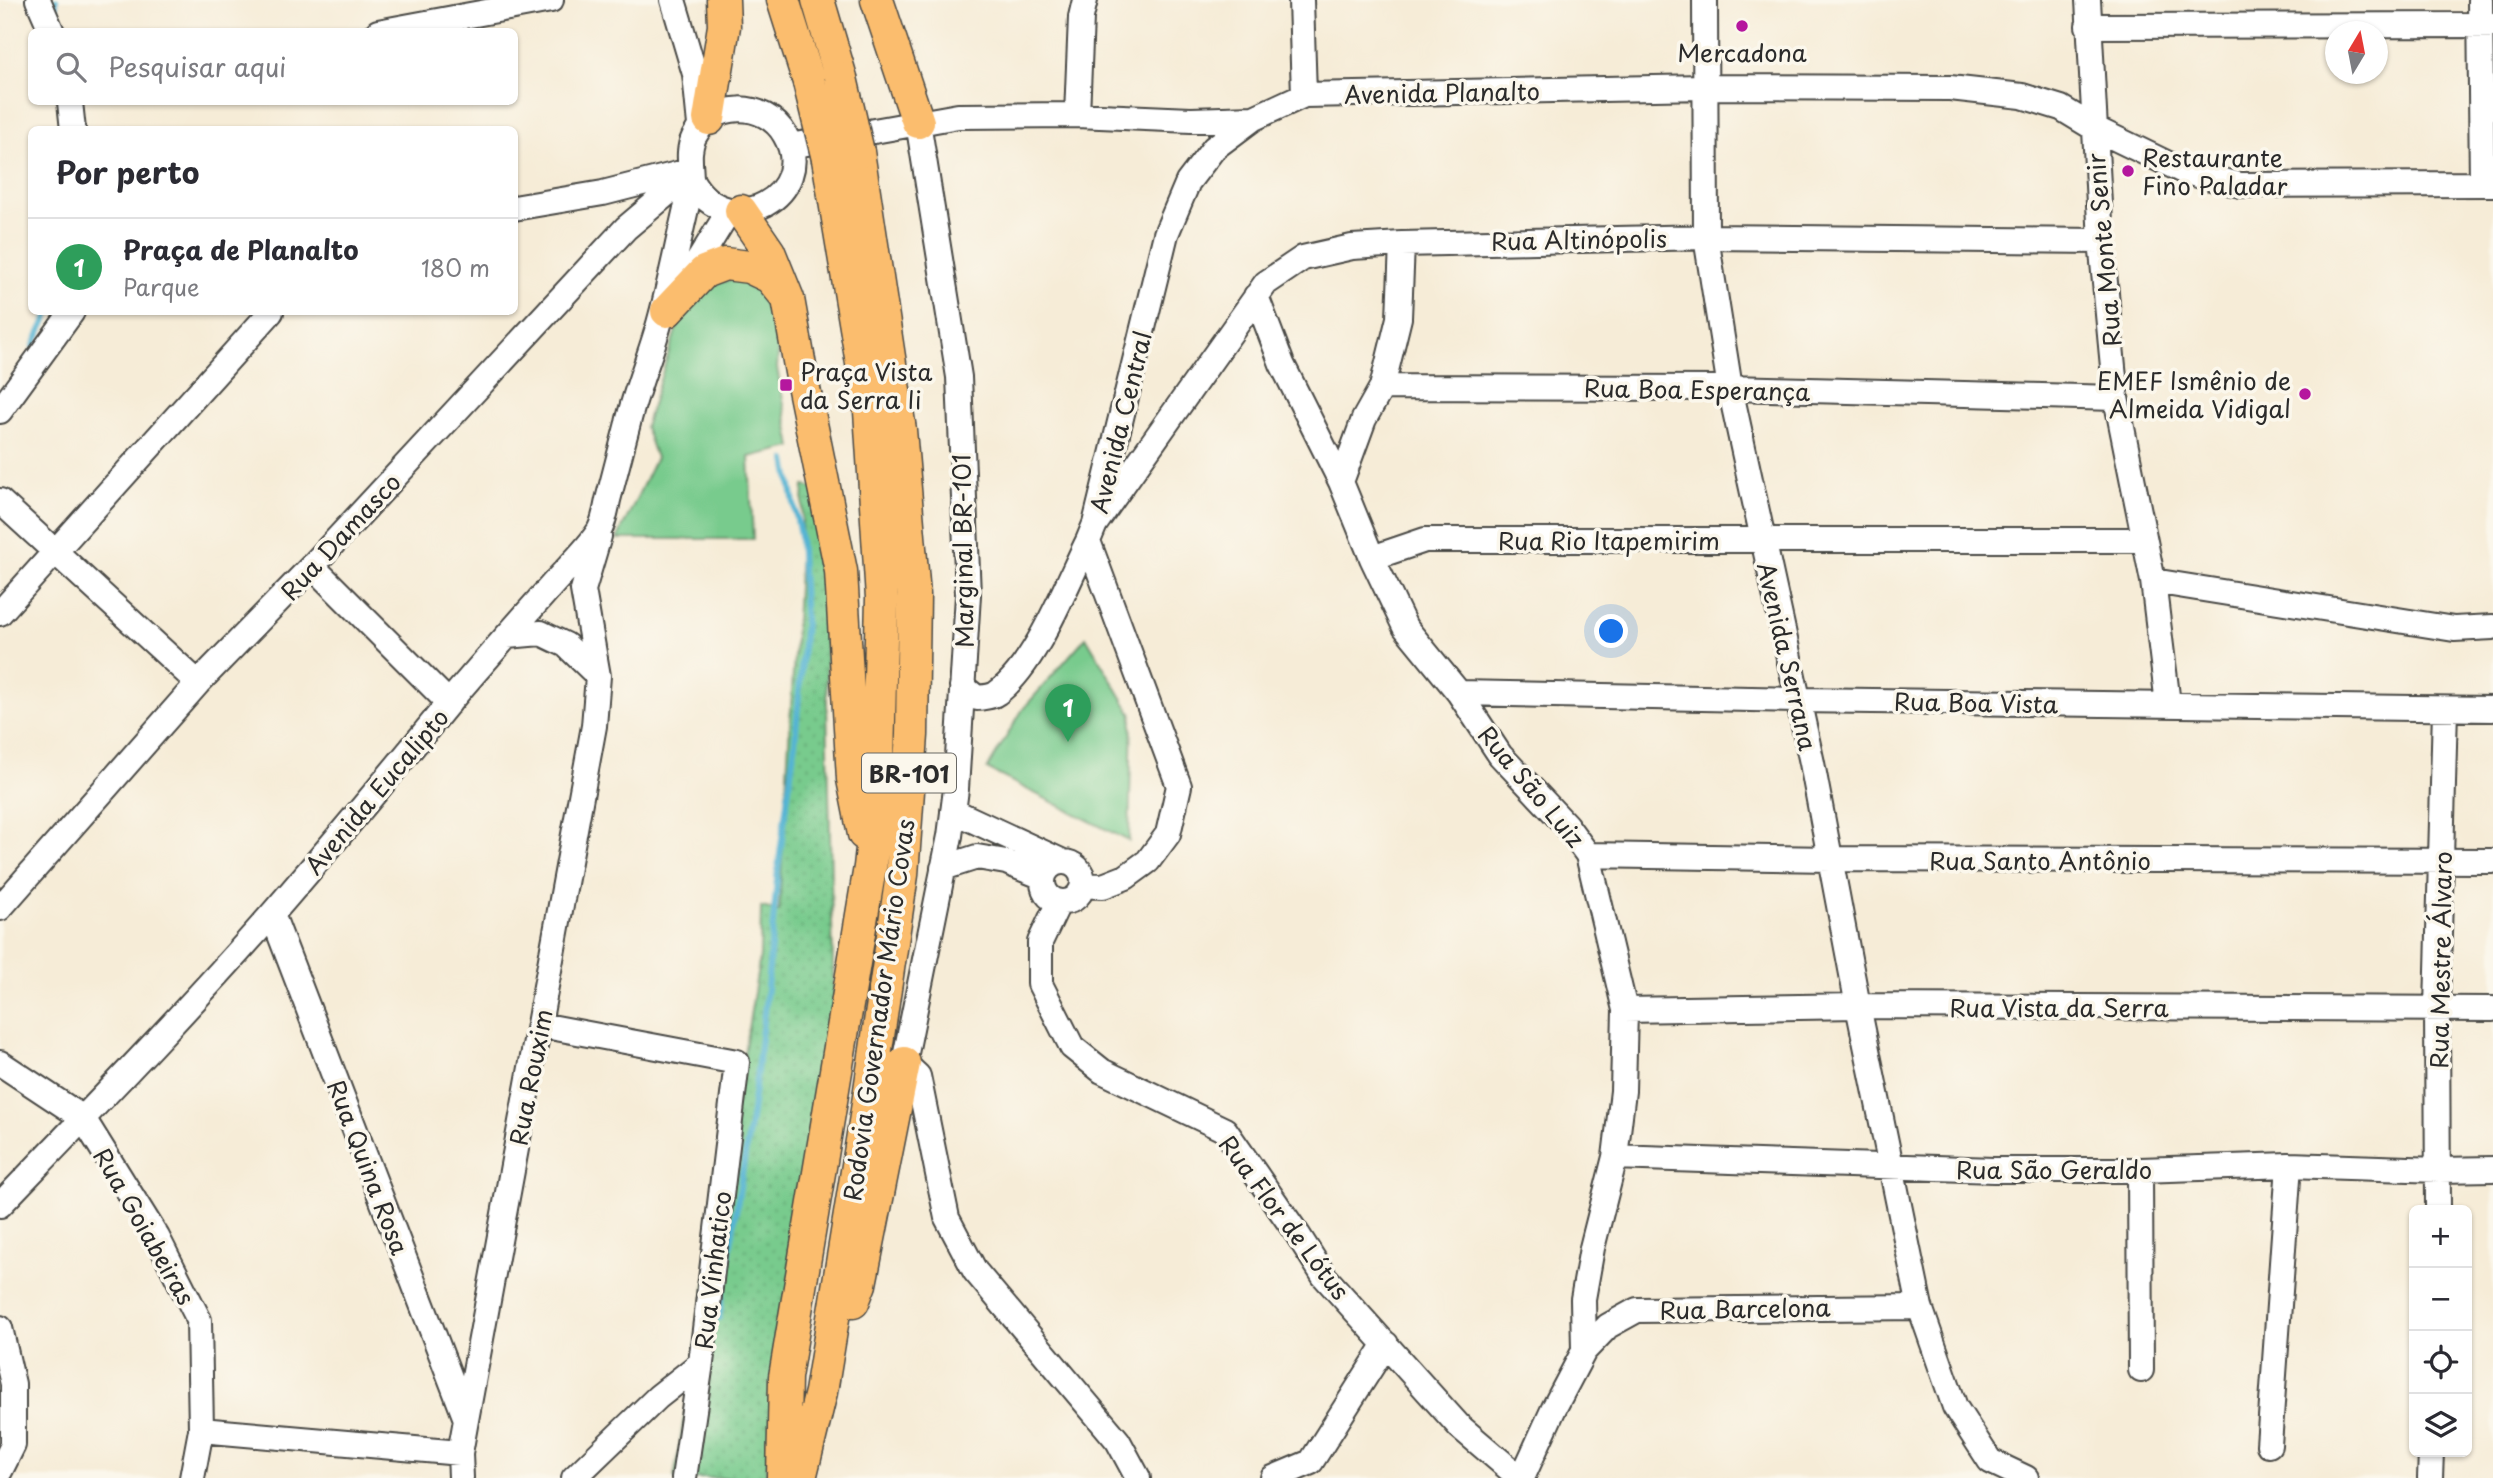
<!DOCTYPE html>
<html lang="pt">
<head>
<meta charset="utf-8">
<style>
  :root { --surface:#fff; --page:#f2f2f3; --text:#2b2b33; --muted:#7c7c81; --line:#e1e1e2; --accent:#db2777 }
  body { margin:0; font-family:"Playpen Sans",sans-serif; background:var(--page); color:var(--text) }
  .controls { position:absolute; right:21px; bottom:21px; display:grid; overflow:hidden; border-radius:10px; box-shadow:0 2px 5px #0004 }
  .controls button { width:63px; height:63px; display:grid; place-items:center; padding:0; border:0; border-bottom:2px solid var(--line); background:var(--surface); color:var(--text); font:35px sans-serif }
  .compass { position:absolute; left:2325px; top:21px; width:63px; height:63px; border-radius:50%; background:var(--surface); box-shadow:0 2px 5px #0004; rotate:10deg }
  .you { position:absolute; left:1612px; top:632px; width:24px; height:24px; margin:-18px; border:5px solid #fff; border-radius:50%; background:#1a73e8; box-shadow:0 0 0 10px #1a73e833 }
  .badge { display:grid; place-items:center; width:46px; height:46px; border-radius:50%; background:var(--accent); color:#fff; font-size:23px; font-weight:700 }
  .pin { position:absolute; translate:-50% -58px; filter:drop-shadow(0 2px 4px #0008) }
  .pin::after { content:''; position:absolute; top:37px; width:24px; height:21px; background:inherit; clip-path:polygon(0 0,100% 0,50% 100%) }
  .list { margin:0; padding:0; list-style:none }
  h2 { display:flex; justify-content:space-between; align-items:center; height:91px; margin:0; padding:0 28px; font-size:30px }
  h2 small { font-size:23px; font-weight:400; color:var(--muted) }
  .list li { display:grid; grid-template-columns:46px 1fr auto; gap:21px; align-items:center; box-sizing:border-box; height:98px; padding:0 28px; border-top:2px solid var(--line) }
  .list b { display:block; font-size:26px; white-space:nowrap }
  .list p { margin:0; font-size:23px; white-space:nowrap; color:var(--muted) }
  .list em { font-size:23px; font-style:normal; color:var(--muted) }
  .icon { flex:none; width:38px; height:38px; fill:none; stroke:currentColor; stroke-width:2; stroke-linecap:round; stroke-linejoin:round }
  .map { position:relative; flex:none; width:2493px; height:1478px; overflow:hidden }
  .search { position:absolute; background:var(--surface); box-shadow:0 2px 5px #0004; left:28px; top:28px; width:490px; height:77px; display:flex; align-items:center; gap:18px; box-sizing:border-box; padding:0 24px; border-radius:10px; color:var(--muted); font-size:26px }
  .panel { position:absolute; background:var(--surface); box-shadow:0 2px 5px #0004; left:28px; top:126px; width:490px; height:189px; border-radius:10px }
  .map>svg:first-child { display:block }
  .grass { fill:url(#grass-dots); stroke:#527b5c; stroke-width:2 }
  .green { fill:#78cb8d; stroke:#527b5c; stroke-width:2 }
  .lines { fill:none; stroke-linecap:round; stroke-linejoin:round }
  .stream { stroke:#55b4d3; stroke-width:6 }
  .minor-casing { stroke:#494845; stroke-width:28 }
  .major-casing { stroke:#494845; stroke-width:35 }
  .minor { stroke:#fff; stroke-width:24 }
  .major { stroke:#fbbd6e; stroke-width:32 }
  .major-bridge-casing { stroke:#494845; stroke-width:35; stroke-linecap:butt }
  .major-bridge { stroke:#fbbd6e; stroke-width:32 }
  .poi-dot { fill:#b5179e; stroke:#fbf7ec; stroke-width:2.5 }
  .labels { text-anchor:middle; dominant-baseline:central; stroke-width:7; stroke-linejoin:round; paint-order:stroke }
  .shield { fill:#fbf7ec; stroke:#696865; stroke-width:2 }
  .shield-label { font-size:23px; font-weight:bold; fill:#2b2b2b }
  .poi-label { font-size:24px; fill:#2b2b2b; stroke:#fbf7ec; text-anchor:start }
  .street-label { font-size:24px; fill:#2b2b2b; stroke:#fbf7ec }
</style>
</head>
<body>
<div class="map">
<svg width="2493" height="1478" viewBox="0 0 2493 1478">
  <defs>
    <pattern id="grass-dots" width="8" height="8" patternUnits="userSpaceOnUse" patternTransform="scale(1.75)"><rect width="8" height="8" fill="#78cb8d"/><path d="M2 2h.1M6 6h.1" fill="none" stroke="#68ae7a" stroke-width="1.8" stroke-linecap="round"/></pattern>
  </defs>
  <rect width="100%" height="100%" fill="#fbf7ec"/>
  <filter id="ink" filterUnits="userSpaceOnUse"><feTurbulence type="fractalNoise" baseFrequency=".0143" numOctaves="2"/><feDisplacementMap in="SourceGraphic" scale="14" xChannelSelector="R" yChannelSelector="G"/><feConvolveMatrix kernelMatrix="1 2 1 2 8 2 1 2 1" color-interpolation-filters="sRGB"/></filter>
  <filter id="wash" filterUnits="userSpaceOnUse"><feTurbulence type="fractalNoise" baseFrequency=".00686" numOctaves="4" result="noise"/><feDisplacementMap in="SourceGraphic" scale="28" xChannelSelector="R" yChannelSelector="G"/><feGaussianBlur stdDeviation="1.57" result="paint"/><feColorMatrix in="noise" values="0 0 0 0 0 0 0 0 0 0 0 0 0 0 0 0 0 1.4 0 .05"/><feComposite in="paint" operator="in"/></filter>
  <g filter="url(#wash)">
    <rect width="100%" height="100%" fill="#f6ecd7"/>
    <!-- grass -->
    <path class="grass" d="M804,486L822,489L836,1095L765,1478H674L760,956L761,907L779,911Z"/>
    <!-- green -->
    <path class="green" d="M739,279L763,288L781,317L777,368L792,447L749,457L753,539H617L656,458L645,427L677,327L699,291L715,283Z
      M1086,637L1132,715L1129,841L987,769L1023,709Z"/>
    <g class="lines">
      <!-- stream -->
      <path class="stream" d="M56,0V19
        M33,347L50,312
        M719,1318L752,1112L767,988L778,869L795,743L805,621L800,536L786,460"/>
    </g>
  </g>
  <g filter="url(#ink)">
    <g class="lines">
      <defs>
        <path id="minor" d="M38,0L52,32
          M673,0L695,74L700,125
          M1301,0L1304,95
          M1705,0L1706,237L1730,388L1812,763L1858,1006L1920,1307L1955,1407L1990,1461L2026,1478
          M2088,0L2101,241L2116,398L2153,581L2168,704
          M2480,0L2482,183
          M2088,26L2493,25
          M378,32L551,0
          M70,102L73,130
          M1077,115L1081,17L1085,0
          M918,122L959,377L968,595L956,789L950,836L904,1063L918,1076L947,1218L975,1271L1118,1441L1138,1478
          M790,146L958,116L1077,115L1191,120L1254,118L1304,95L1704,87L1950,88L2022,96L2061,108L2094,128L2185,172L2240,185L2493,184
          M514,208L603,193L689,171
          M684,284L729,211
          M1256,296L1282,364L1341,482L1372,558L1405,627L1459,693L1500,755L1566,825L1588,855L1625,1010L1623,1091L1615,1157L1592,1248L1583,1299L1584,1351L1554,1408L1522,1478
          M1382,387L1399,318L1402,244
          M0,411L72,312
          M1341,482L1364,419L1382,387L1730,388L2116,398
          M0,501L198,683
          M1095,524L1266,283L1303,258L1352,247L1402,244L1706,237L2101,241
          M1372,558L1425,540H2144
          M312,566L449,703
          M2153,581L2454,629L2493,627
          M0,613L271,312
          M507,636L541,633L566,645L598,676
          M962,686L977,698C984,697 992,697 997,693C1036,665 1066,585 1088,541L1095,524L1166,234L1188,182L1214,148L1254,118
          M1459,693L1798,700L2493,709
          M953,811L1063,862
          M1588,855L1831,859L2493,861
          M1043 882a20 20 0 1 1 40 0a20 20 0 1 1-40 0Z
          M943,868L977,857L1006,862L1043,877
          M1083,885L1103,886L1126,877L1148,861L1168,834L1179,786L1088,541
          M1059,902L1040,942V984L1072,1047L1102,1071L1225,1130L1298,1235L1324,1276L1459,1426L1520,1478
          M0,908L198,683L312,566L626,228L690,174
          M272,914L466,1419
          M1625,1010L1858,1006L2493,1009
          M540,1025L737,1062L701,1363L684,1478
          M0,1063L83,1118L157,1237L199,1320L201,1430L192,1478
          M1615,1157L1994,1170H2140L2289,1165L2439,1170L2493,1169
          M2140,1170L2141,1370
          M0,1205C92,1109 185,1013 273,913C332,845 390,775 447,705C481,664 517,625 552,585C567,568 587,550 599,531C604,522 606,510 608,500C615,474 621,449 628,423C636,389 650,357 659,324C671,281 679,236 690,192C694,174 685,155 694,137C712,101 765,100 785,135C819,193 729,246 692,181
          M2438,1210L2437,1008L2445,709
          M0,1328L13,1384V1445L0,1471
          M1584,1351L1608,1326L1637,1310L1920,1307
          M201,1430L460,1453
          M2269,1445L2289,1165
          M461,1478L460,1453L466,1420L594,726L598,676L583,590L599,536
          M574,1478L658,1397L701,1363
          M1273,1478L1311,1462L1386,1344
          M2430,1478L2431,1452"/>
        <path id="major" d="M783,0L809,82
          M818,0L841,78
          M877,0L918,122
          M709,119L724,26L723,0
          M741,211L769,252L788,299L804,389L841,571L853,779L864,834
          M667,311L704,272L725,264L749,267L770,277L784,294
          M853,1302L860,1284L904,1063
          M783,1478L785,1377L870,867L877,801L882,598L870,411L828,159
          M800,1478L821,1392L867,1110L902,875L912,735L914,595L900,430L858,152"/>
      </defs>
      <!-- minor casing -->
      <use href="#minor" class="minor-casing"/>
      <!-- major casing -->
      <use href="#major" class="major-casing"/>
      <!-- minor -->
      <use href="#minor" class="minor"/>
      <!-- major -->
      <use href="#major" class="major"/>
      <defs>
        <path id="major-bridge" d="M841,78L858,152
          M809,82L828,159"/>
      </defs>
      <!-- major-bridge casing -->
      <use href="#major-bridge" class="major-bridge-casing"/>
      <!-- major-bridge -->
      <use href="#major-bridge" class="major-bridge"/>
    </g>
  </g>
  <!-- markers -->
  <g class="poi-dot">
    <circle cx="1742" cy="26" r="7"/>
    <circle cx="2128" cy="171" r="7"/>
    <rect x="779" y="378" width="14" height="14" rx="3.5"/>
    <circle cx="2305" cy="394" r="7"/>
  </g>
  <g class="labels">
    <!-- shield labels -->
    <rect class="shield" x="862" y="753.5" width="94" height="39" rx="5"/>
    <g class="shield-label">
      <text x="909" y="773">BR-101</text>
    </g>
    <!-- poi labels -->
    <g class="poi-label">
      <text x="1742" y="52" text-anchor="middle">Mercadona</text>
      <text x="2142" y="157">Restaurante<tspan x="2142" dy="28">Fino Paladar</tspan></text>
      <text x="800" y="371">Praça Vista<tspan x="800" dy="28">da Serra Ii</tspan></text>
      <text x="2291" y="380" text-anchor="end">EMEF Ismênio de<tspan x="2291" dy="28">Almeida Vidigal</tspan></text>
    </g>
    <!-- street labels -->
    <g class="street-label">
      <text transform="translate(1442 92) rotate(-1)">Avenida Planalto</text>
      <text transform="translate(1579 239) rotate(-1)">Rua Altinópolis</text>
      <text transform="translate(2103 250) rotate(-95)">Rua Monte Senir</text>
      <text transform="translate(1697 389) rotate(1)">Rua Boa Esperança</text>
      <text transform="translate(1120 422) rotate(-76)">Avenida Central</text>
      <text transform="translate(340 536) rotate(-47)">Rua Damasco</text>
      <text x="1609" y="540">Rua Rio Itapemirim</text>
      <text transform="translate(962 551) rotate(-91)">Marginal BR-101</text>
      <text transform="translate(1788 656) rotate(77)">Avenida Serrana</text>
      <text transform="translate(1976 702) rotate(1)">Rua Boa Vista</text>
      <text transform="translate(1532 786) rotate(50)">Rua São Luiz</text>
      <text transform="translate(376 791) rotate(-50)">Avenida Eucalipto</text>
      <text x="2040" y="860">Rua Santo Antônio</text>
      <text transform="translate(2440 960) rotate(-89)">Rua Mestre Álvaro</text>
      <text x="2059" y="1007">Rua Vista da Serra</text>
      <text transform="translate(878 1010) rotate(-82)">Rodovia Governador Mário Covas</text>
      <text transform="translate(530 1077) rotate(-79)">Rua Rouxim</text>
      <text transform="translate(369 1167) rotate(69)">Rua Quina Rosa</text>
      <text x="2054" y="1169">Rua São Geraldo</text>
      <text transform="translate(1285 1217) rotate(53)">Rua Flor de Lótus</text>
      <text transform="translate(145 1226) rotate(60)">Rua Goiabeiras</text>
      <text transform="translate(712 1270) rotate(-83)">Rua Vinhatico</text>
      <text transform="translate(1745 1308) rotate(-1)">Rua Barcelona</text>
    </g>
  </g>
</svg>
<div class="controls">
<button>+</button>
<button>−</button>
<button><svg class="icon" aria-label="locate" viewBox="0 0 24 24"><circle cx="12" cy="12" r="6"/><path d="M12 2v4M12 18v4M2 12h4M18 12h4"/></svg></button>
<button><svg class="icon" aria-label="layers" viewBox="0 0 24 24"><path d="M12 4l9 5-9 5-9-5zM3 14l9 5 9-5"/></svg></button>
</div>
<svg class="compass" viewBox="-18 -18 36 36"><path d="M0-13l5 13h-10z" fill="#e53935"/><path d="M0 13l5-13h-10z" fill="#7c7c81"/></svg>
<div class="you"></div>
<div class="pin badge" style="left:1068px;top:742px;background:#2e9e5b">1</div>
<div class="search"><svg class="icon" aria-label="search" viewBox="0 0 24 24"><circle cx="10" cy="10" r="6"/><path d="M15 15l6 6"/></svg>Pesquisar aqui</div>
<section class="panel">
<h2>Por perto<small></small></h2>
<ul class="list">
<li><span class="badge" style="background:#2e9e5b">1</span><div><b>Praça de Planalto</b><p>Parque</p></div><em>180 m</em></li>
</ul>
</section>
</div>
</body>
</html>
